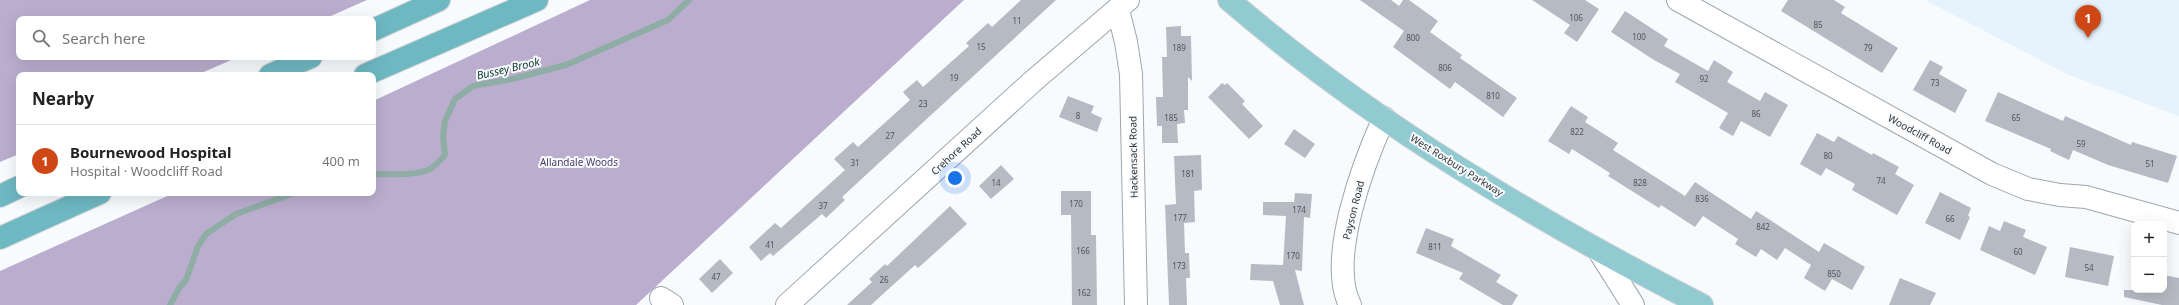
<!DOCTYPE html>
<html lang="en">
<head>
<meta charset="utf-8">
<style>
  :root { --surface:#fff; --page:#f2f2f2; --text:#222; --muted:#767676; --line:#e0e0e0; --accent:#ce4715 }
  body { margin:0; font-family:"Noto Sans",sans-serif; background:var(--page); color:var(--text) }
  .controls { position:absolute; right:12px; bottom:12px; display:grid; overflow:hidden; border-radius:8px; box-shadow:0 4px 16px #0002 }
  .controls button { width:36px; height:36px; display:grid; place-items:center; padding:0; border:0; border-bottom:1px solid var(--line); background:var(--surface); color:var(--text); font:20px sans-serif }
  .you { position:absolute; left:955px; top:178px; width:14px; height:14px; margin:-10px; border:3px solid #fff; border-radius:50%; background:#1a73e8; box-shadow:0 0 0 6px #1a73e833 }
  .badge { display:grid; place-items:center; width:26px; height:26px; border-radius:50%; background:var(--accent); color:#fff; font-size:13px; font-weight:700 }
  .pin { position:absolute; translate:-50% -33px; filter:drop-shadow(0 1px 2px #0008) }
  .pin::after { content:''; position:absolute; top:21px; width:14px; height:12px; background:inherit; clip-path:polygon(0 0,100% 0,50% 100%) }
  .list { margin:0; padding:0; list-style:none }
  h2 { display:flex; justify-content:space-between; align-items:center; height:52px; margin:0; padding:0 16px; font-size:17px }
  h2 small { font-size:13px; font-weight:400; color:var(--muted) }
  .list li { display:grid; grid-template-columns:26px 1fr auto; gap:12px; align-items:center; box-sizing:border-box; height:72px; padding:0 16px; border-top:1px solid var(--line) }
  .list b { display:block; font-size:15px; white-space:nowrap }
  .list p { margin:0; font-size:13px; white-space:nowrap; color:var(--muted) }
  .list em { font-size:13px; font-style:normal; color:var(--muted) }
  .icon { flex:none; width:22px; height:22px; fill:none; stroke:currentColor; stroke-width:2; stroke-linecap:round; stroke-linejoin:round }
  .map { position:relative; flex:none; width:2179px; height:305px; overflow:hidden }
  .search { position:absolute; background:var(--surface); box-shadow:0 4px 16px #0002; left:16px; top:16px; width:360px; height:44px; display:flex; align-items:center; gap:10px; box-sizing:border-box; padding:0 14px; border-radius:8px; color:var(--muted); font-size:15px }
  .panel { position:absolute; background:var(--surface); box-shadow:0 4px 16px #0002; left:16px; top:72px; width:360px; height:124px; border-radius:8px }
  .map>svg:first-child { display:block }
  .built { fill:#e6f3fc }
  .forest { fill:#baadce }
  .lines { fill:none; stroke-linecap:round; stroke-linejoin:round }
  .stream { stroke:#8eada5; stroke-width:6 }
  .building { fill:#b6bac3 }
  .minor-casing { stroke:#9da6ac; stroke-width:24 }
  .primary-casing { stroke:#d5d6d7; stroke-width:24 }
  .trunk-casing { stroke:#d5d6d7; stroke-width:24 }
  .minor { stroke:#fff; stroke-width:22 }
  .primary { stroke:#92cad1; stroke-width:22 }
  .trunk { stroke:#6eb8c2; stroke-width:22 }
  .labels { text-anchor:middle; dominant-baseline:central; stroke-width:4; stroke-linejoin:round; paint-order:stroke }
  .number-label { font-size:8px; fill:#515458 }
  .street-label { font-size:10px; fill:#2f3235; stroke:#f8fbfe }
  .park-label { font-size:10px; fill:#4e3b69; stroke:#f8fbfe }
  .water-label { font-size:11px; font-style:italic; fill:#0f372d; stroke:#f8fbfe }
</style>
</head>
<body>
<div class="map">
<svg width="2179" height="305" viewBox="0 0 2179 305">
  <rect width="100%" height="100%" fill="#f8fbfe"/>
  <!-- built -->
  <path class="built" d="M1925,0H2179V116L2069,75Z"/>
  <!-- forest -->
  <path class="forest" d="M0,0H367L324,19H19V57H238L197,75H19V154L0,162Z
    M590,0H964L636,305H0V271L174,193H373V101Z"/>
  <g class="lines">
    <!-- stream -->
    <path class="stream" d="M373,174C390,174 412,176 428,170C435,167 440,160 445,155L443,137L445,121L455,99L473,86L512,79L566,65L668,20L689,0
      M170,305L179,288L186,280L198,246L206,234L236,214L294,193"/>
  </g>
  <!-- building -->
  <path class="building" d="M1021,0H1056L842,197L845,200L826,218L822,214L773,256L770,253L761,261L749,247L775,223L781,228L845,170L834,159L853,142L858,147L910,100L903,92L917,80L923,87L969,46L966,43L988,23L992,27Z
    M1360,0H1391L1399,6L1403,0H1409L1438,21L1430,32L1462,55L1460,58L1517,98L1503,117L1455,82L1450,89L1393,47L1404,31Z
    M1532,0H1585L1599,9L1577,42L1564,33L1570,25Z
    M1788,0H1834L1845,7L1841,13L1898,48L1882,73L1781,11Z
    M1625,11L1668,39L1664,46L1708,71L1714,60L1733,72L1727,82L1760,101L1765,92L1788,105L1770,137L1741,121L1733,136L1719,128L1728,113L1675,82L1680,74L1654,60L1611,32Z
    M1181,26V36H1191L1192,81L1188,77V110H1184L1185,123L1177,124L1178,143H1162V126H1157L1156,97H1163L1162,57H1167L1166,27Z
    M1930,60L1943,67L1939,74L1967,90L1955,113L1913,90Z
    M1222,83L1225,85L1227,83L1245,101L1242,104L1263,126L1249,139L1208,97Z
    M1998,92L2063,121L2065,116L2131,145L2132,142L2177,156L2168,183L2108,165L2073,150L2069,160L2050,151L2051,149L1985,121Z
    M1068,96L1094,106L1091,113L1102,118L1097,132L1059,117Z
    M1571,106L1588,117L1585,122L1618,143L1613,150L1685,196L1695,182L1751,219L1756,211L1819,252L1824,243L1865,267L1852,290L1832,279L1825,291L1804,278L1811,265L1785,248L1777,260L1761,249L1756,257L1735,244L1738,239L1703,216L1695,227L1661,205L1659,208L1608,176L1610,173L1572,149L1569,154L1548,141Z
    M1294,129L1315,144L1305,158L1284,144Z
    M1817,133L1834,142L1838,136L1872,155L1873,153L1899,167L1895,174L1914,185L1897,215L1852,190L1855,184L1826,168L1821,176L1800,164Z
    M1201,155L1202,190L1194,191L1195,222L1184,223L1185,253H1189L1190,278H1186L1187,305H1169L1165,205L1176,204L1174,156Z
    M1001,165L1014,179L991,199L979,186Z
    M1061,191H1091V235H1096L1097,305H1072L1071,215H1061Z
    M1940,192L1971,208L1968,216L1970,217L1960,240L1925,223Z
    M1295,193L1312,194L1310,218L1304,217L1302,271L1295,270L1304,305H1280L1273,281L1250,280L1251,264L1283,265L1286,216L1263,215V202H1294Z
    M950,206L967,224L918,268L915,265L871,305H847L872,282L869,279L885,264L887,266Z
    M2004,221L2026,230L2023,237L2047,247L2035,275L1980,250L1989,226L2000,231Z
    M1426,228L1454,239L1451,246L1501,275L1496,282L1518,295L1512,305H1503L1459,279L1463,273L1416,253Z
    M2070,247L2114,256L2108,286L2065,277Z
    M720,259L733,273L712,293L699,279Z
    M2164,275L2179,278V305H2162L2124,297V290H2164Z
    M1900,278L1936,293L1930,305H1889Z"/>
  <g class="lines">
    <defs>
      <path id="minor" d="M1678,0L1992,174L2028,189L2060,195L2086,197L2179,223
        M1118,10L1126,42L1131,74L1136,305
        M1599,251L1633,305
        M661,298L672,305
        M787,305L1032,82L1128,0
        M1350,305C1327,259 1364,162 1384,118"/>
      <path id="primary" d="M1229,0C1371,122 1536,220 1702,305"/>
      <path id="trunk" d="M373,30L439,0
        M270,75L311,57
        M365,75L537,0
        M0,196L19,187
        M0,238L100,193"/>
    </defs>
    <!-- minor casing -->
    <use href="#minor" class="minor-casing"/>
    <!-- primary casing -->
    <use href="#primary" class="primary-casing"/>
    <!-- trunk casing -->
    <use href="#trunk" class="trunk-casing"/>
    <!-- minor -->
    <use href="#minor" class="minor"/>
    <!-- primary -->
    <use href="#primary" class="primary"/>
    <!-- trunk -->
    <use href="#trunk" class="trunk"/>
  </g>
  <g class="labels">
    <!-- number labels -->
    <g class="number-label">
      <text x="1576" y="17">106</text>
      <text x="1017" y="20">11</text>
      <text x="1818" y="24">85</text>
      <text x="1639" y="36">100</text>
      <text x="1413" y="37">800</text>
      <text x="981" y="46">15</text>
      <text x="1179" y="47">189</text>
      <text x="1868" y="47">79</text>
      <text x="1445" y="67">806</text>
      <text x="954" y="77">19</text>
      <text x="1704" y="78">92</text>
      <text x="1935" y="82">73</text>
      <text x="1493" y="95">810</text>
      <text x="923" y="103">23</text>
      <text x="1756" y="113">86</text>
      <text x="1078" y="115">8</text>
      <text x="1171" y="117">185</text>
      <text x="2016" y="117">65</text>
      <text x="1577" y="131">822</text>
      <text x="890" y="135">27</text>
      <text x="2081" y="143">59</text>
      <text x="1828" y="155">80</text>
      <text x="855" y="162">31</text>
      <text x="2150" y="163">51</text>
      <text x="1188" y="173">181</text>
      <text x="1881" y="180">74</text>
      <text x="996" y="182">14</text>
      <text x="1640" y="182">828</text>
      <text x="1702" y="198">836</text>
      <text x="1076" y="203">170</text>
      <text x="823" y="205">37</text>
      <text x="1299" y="209">174</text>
      <text x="1180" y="217">177</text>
      <text x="1950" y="218">66</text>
      <text x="1763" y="226">842</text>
      <text x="770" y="244">41</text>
      <text x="1435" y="246">811</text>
      <text x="1083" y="250">166</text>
      <text x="2018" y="251">60</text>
      <text x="1293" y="255">170</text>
      <text x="1179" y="265">173</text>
      <text x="2089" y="267">54</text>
      <text x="1834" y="273">850</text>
      <text x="716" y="276">47</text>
      <text x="884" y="279">26</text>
      <text x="1084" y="292">162</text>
    </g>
    <!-- street labels -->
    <g class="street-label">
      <text transform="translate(1920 134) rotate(29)">Woodcliff Road</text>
      <text transform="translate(956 151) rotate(-43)">Crehore Road</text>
      <text transform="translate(1133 157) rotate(-91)">Hackensack Road</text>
      <text transform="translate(1457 165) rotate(32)">West Roxbury Parkway</text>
      <text transform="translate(1353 210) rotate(-76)">Payson Road</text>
    </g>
    <!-- park labels -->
    <g class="park-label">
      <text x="579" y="162">Allandale Woods</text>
    </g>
    <!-- water labels -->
    <g class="water-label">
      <text transform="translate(508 68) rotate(-13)">Bussey Brook</text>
    </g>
  </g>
</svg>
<div class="controls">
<button>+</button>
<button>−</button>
</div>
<div class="you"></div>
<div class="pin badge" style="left:2088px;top:38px">1</div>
<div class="search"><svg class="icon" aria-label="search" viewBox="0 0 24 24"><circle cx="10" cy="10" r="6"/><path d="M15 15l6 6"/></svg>Search here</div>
<section class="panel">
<h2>Nearby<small></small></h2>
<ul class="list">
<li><span class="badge">1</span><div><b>Bournewood Hospital</b><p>Hospital · Woodcliff Road</p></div><em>400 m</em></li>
</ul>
</section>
</div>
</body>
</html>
